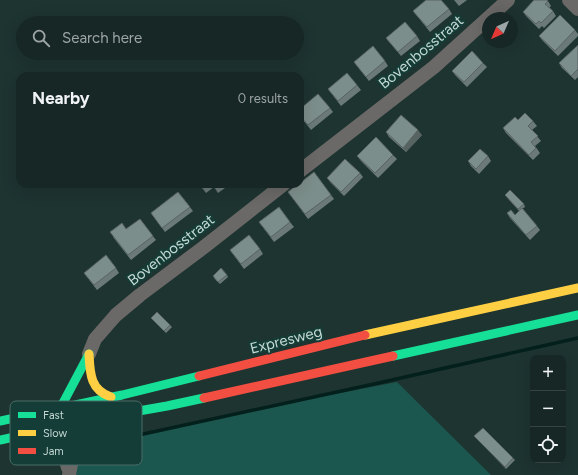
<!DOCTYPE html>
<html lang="en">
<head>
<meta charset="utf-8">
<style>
  :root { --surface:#162725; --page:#233332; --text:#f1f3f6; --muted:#9ea5a7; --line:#354442 }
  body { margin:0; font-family:Figtree,sans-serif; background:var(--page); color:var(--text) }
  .controls { position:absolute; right:12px; bottom:12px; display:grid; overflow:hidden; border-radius:8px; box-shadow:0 4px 16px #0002 }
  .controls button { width:36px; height:36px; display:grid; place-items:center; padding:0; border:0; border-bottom:1px solid var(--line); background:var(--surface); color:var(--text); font:20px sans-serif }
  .compass { position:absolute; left:482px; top:12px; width:36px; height:36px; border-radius:50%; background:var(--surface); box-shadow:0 4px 16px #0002; rotate:224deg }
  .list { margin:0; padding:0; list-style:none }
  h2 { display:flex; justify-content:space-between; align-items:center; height:52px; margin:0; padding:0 16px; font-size:17px }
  h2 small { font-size:13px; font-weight:400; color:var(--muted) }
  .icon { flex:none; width:22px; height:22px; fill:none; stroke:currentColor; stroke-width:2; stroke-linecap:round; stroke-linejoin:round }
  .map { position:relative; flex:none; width:578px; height:475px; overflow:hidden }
  .search { position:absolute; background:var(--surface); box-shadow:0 4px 16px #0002; left:16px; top:16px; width:288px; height:44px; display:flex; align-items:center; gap:10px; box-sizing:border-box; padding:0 14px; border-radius:22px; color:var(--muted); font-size:15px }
  .panel { position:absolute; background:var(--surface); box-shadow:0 4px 16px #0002; left:16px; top:72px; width:288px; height:116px; border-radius:12px }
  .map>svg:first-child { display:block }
  .green { fill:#1b574f }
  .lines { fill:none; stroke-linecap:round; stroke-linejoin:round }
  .stream { stroke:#04201c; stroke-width:3.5 }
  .street { stroke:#6a6967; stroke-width:14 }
  .fast { stroke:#16e098; stroke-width:9 }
  .slow { stroke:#ffcf43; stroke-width:9 }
  .jam { stroke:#f24e42; stroke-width:9 }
  .wall { fill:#6b7a78 }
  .shaded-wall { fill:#576361 }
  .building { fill:#7c8e8b; stroke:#576361 }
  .labels { text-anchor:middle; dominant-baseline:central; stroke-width:4; stroke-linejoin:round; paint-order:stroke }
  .street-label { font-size:15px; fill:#c4d8d4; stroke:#153d38 }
  .key { fill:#153d38; stroke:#4a6c67; stroke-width:1 }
  .key-label { font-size:11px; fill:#c4d8d4 }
</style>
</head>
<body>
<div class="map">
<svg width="578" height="475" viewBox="0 0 578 475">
  <rect width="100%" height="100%" fill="#1e3431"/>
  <!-- green -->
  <path class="green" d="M397,382L491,475H76L79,450L262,408Z"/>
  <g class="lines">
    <!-- stream -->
    <path class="stream" d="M102,443L383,382L578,338"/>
    <!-- street -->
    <path class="street" d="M569,0L578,9
      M300,171L434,67L508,0
      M89,354L95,339L116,315L140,295L204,247L284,184
      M58,440L63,450L68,468
      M69,475L76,437"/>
    <!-- fast -->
    <path class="fast" d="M393,356L578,315
      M58,409L63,403L89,354
      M0,421L122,395L199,376
      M0,440L116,415L167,406L204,398"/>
    <!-- slow -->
    <path class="slow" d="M365,335L578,288
      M89,354C90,373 90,390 111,397"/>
    <!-- jam -->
    <path class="jam" d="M199,376L365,335
      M204,398L393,356"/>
  </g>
  <!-- wall -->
  <path class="wall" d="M454,0H467L459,6Z
    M548,1L551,6L549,8L553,11L556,16L544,28L542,26L539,29L526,16L523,12Z
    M449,9L452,14L430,32L413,11Z
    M575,30L578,34V36L558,56L542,40L539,36Z
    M417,36L420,41L401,56L386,38Z
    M578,45V77L575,80L562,68L559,63Z
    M385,61L388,66L369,81L354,62Z
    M483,63L487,67L467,87L455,75L452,71Z
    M357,85L361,90L341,106L328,89Z
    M330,108L333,112L311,130L300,116V109Z
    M518,120L533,121L537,126L532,130L541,141L535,146L540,153L533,160L506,133L503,128Z
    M386,132L422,135L406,152L389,137Z
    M393,155L397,159L378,178L361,161L357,156Z
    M488,156L491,161L479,174L471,166L468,161Z
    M314,172L334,199L308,219L288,192Z
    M360,173L363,177L344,196L330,182L327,178Z
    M199,184H222L225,188L218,193L214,187L206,193Z
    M178,192L193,211L165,232L151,213Z
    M505,195L524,204L525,207L522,209L537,226L540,230L530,240L510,218L507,213L515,215L519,211Z
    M140,219L156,240L131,260L113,237L126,229Z
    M259,222H290L294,227L274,242Z
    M260,249L263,254L244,269L230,250Z
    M116,268L119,273L97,290L84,273Z
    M227,275L228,277L220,284L214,278Z
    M151,318L170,325L172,327L166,333Z
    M474,436L513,458L515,460L506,469Z"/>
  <!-- shaded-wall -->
  <path class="shaded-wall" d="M418,130L422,135L406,152L403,148Z"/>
  <!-- building -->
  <path class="building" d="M426,0H441L449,9L427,27L413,11Z
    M534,0H547L548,1L545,4L553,11L541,23L539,21L536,24L523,12Z
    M560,15L575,30L555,51L539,36Z
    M405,22L417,36L398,52L386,38Z
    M578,45V69L571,76L559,63Z
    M373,46L385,61L366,77L354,62Z
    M472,51L483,63L464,82L452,71Z
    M347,73L357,85L338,101L328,89Z
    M318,94L330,108L308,125L300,116V109Z
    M525,113L533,121L528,126L538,136L531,142L536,148L529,155L503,128L515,117L518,120Z
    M401,115L418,130L403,148L386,132Z
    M376,137L393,155L375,173L357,156Z
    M480,149L488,156L476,169L468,161Z
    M345,159L360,173L341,192L327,178Z
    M314,172L331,195L305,214L288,192L298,184H300V183Z
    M199,184H209L203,189Z
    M212,184H220L215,188Z
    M510,190L524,204L518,209L505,195Z
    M178,192L190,207L162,228L151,213Z
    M279,207L290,222L271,237L259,222Z
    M522,208L537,226L526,235L507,213L511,210L515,215Z
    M140,219L153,236L128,255L110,232L122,223L126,229Z
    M249,235L260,249L241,264L230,250Z
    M106,255L116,268L94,285L84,273Z
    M221,268L227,275L218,282L213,276Z
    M157,312L170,325L164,331L151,318Z
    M483,428L513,458L505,467L474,436Z"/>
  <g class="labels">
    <!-- street labels -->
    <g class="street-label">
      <text transform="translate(421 52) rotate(-40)">Bovenbosstraat</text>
      <text transform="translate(171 250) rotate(-38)">Bovenbosstraat</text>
      <text transform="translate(286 340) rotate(-14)">Expresweg</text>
    </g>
  </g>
  <!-- legend -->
  <rect x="10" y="401" width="132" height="64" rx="6" class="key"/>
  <rect x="18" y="412" width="18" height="6" fill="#16e098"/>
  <rect x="18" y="430" width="18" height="6" fill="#ffcf43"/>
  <rect x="18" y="448" width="18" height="6" fill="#f24e42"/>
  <g class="key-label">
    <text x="43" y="419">Fast</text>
    <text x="43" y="437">Slow</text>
    <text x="43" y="455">Jam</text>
  </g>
</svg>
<div class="controls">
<button>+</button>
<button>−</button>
<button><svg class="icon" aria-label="locate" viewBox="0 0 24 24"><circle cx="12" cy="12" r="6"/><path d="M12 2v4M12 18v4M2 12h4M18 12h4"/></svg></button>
</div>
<svg class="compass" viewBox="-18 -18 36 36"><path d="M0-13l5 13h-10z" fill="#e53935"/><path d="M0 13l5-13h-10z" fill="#9ea5a7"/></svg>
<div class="search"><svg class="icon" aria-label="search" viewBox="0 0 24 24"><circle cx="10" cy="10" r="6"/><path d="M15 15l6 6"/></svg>Search here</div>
<section class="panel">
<h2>Nearby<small>0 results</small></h2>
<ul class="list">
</ul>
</section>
</div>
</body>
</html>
